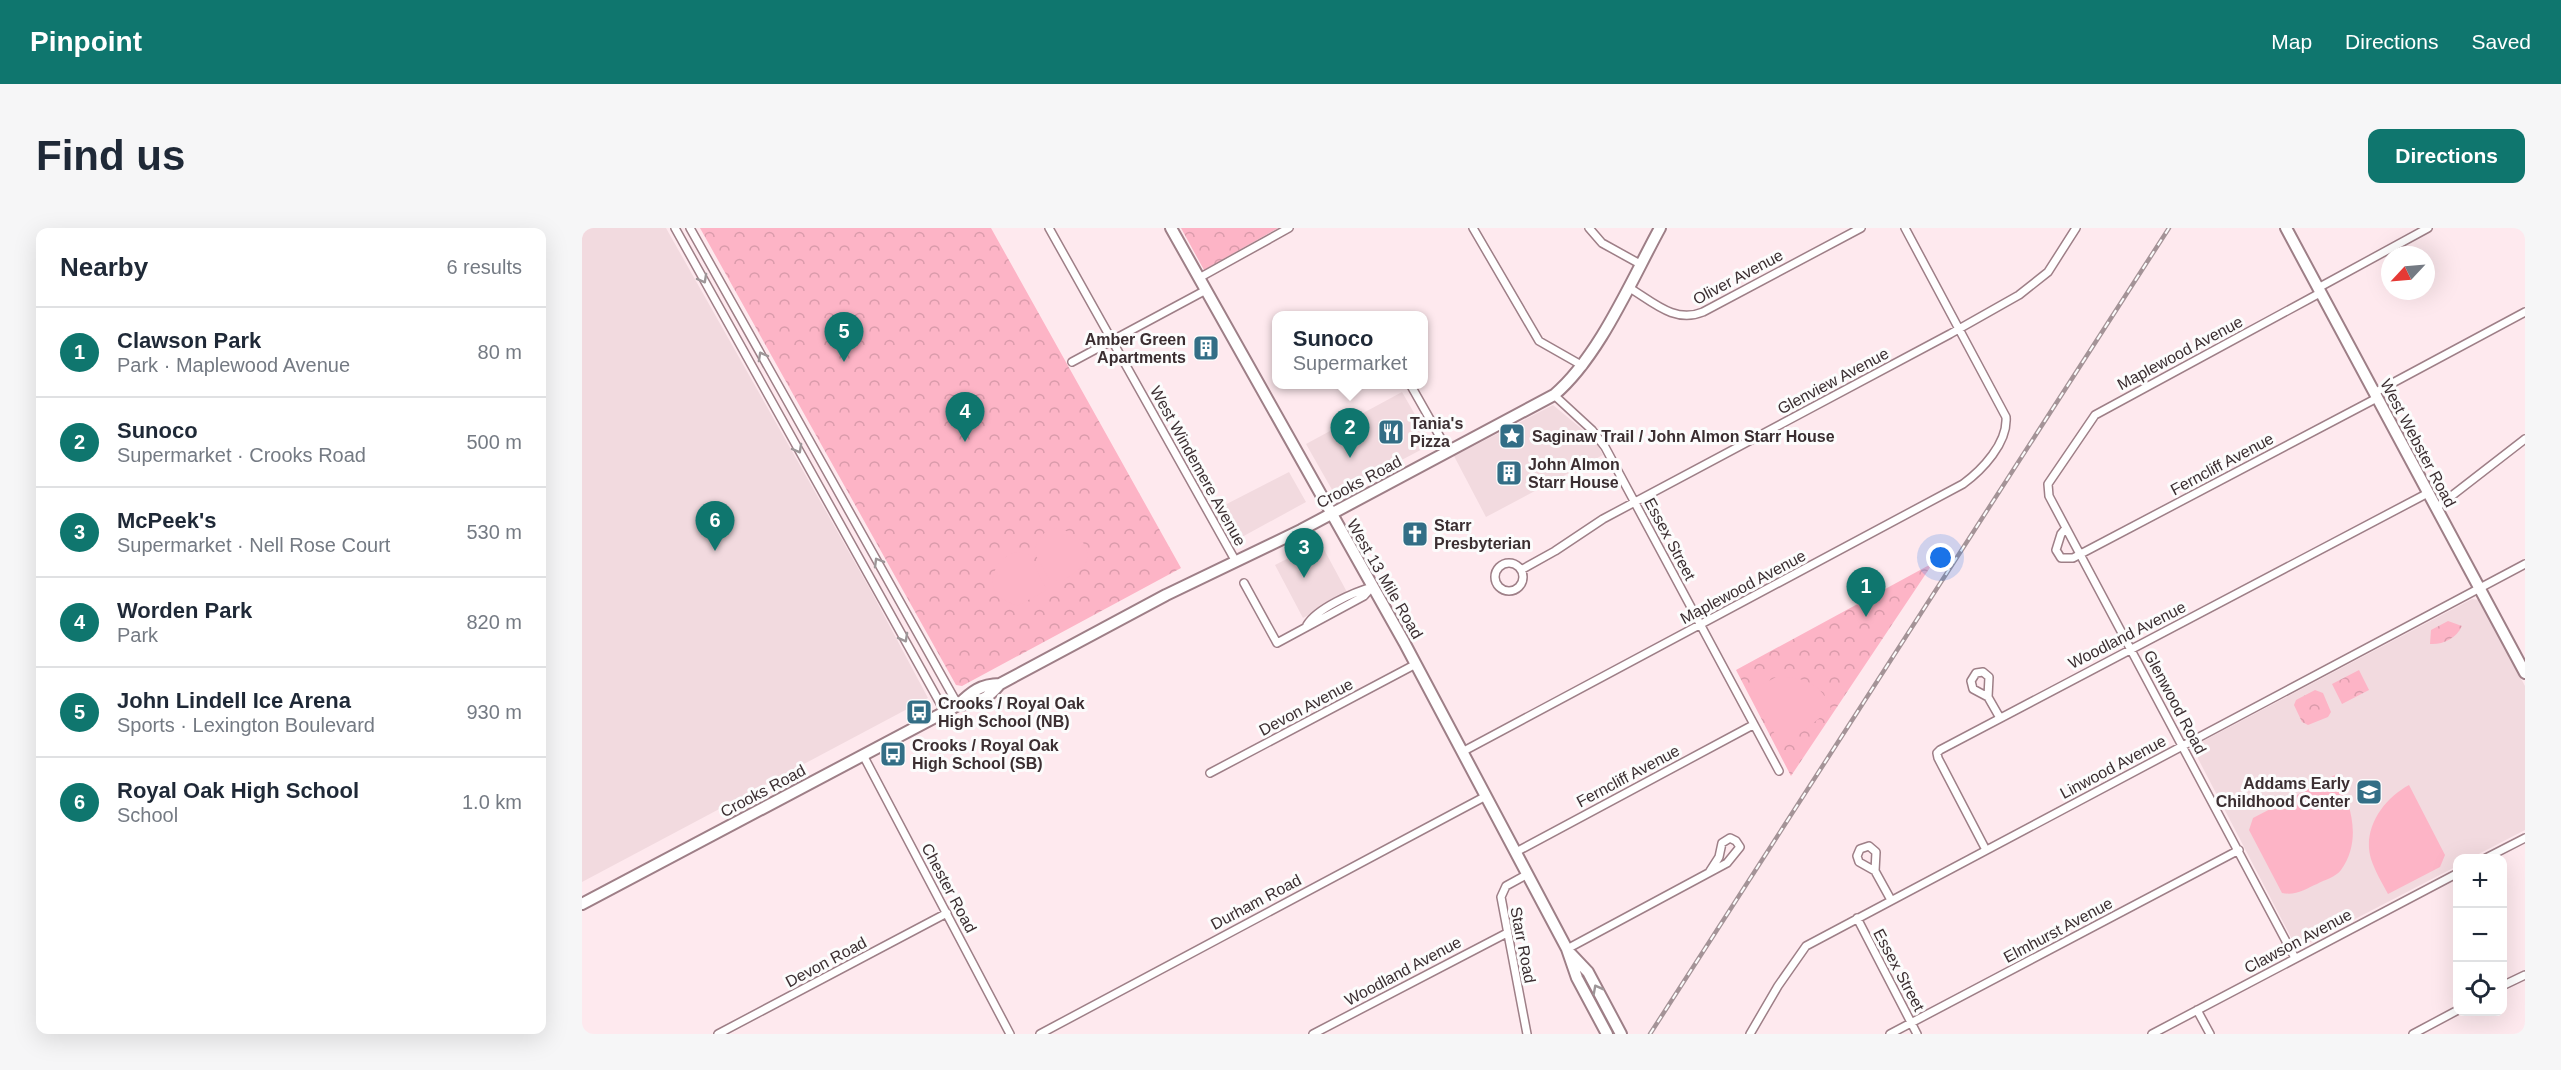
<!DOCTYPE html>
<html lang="en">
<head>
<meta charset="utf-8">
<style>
  :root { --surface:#fff; --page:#f6f6f7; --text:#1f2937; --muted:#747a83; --line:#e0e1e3; --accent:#0f766e }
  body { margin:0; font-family:Helvetica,sans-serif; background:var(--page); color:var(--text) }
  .controls { position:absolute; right:18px; bottom:18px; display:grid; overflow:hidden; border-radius:12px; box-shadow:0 6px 24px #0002 }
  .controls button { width:54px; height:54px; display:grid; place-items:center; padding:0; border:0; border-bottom:2px solid var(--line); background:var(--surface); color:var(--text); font:30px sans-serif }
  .compass { position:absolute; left:1799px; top:18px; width:54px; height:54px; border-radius:50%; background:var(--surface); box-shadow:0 6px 24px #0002; rotate:244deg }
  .you { position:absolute; left:1359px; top:330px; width:21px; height:21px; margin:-15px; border:4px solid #fff; border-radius:50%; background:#1a73e8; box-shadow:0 0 0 9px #1a73e833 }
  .badge { display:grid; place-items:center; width:39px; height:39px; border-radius:50%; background:var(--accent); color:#fff; font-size:20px; font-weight:700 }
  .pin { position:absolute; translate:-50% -50px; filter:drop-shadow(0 2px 3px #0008) }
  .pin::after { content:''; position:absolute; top:32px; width:21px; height:18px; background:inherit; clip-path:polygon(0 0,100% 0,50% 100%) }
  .popup { position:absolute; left:690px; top:83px; width:156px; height:78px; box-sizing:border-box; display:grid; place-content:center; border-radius:12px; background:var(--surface); filter:drop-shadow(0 2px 4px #0005); font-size:20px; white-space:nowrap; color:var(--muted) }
  .popup b { font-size:22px; color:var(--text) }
  .popup::after { content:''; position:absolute; left:50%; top:100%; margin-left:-12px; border:12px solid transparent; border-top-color:var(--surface) }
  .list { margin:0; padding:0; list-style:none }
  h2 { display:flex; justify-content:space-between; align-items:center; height:78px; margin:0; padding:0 24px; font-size:26px }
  h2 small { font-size:20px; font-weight:400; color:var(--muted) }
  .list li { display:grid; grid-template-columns:39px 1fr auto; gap:18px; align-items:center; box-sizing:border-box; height:90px; padding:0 24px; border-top:2px solid var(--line) }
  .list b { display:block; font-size:22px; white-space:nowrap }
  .list p { margin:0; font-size:20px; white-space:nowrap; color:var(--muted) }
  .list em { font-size:20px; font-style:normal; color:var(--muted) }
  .icon { flex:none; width:33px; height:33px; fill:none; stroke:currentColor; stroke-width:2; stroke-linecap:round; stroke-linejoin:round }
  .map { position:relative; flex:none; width:1943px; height:806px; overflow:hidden; border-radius:12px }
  header { display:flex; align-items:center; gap:36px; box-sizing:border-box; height:84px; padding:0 30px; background:var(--accent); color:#fff }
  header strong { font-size:28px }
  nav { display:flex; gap:33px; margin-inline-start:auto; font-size:21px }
  .intro { display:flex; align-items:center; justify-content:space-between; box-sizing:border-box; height:144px; padding:0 36px }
  h1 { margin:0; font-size:42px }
  .button { padding:15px 27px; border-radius:12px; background:var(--accent); color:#fff; font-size:21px; font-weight:700 }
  main { display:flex; gap:36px; padding:0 36px }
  aside { flex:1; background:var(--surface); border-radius:12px; box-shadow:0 6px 24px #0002 }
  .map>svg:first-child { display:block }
  .built { fill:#f2dadf }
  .park { fill:url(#park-crowns) }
  .pitch { fill:#fdb4c6 }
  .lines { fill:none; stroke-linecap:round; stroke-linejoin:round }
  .street-casing { stroke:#9e7f87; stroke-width:10 }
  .secondary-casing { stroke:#9e7f87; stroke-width:14 }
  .street { stroke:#fff; stroke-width:7 }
  .secondary { stroke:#fff; stroke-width:10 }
  .rail-casing { stroke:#a49397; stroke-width:4.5 }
  .rail { stroke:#fcfcfc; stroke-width:2; stroke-dasharray:7; stroke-linecap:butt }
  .oneway { stroke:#9d9698 }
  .labels { text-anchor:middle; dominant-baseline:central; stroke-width:6; stroke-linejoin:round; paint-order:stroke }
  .street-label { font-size:16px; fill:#3b2e31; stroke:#fcfcfc }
  .poi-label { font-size:16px; font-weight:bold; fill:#3b2e31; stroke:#fcfcfc; text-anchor:start }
</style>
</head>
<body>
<header>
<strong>Pinpoint</strong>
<nav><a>Map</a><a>Directions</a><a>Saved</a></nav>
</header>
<div class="intro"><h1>Find us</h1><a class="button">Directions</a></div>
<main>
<aside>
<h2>Nearby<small>6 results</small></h2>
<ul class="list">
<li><span class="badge">1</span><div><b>Clawson Park</b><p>Park · Maplewood Avenue</p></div><em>80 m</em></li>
<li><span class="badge">2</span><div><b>Sunoco</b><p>Supermarket · Crooks Road</p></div><em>500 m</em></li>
<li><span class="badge">3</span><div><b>McPeek's</b><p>Supermarket · Nell Rose Court</p></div><em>530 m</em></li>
<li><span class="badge">4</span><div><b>Worden Park</b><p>Park</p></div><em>820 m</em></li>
<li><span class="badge">5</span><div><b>John Lindell Ice Arena</b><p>Sports · Lexington Boulevard</p></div><em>930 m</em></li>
<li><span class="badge">6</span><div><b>Royal Oak High School</b><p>School</p></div><em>1.0 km</em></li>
</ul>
</aside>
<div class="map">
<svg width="1943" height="806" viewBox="0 0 1943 806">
  <defs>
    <pattern id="park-crowns" width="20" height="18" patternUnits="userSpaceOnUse" patternTransform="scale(1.5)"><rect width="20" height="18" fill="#fdb4c6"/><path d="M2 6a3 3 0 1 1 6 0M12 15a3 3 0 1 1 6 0" fill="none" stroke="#da9bab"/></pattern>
  </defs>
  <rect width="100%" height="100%" fill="#fee9ee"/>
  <!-- built -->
  <path class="built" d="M0,0H84L289,363L346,470L0,654Z
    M820,164L850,216L753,267L724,216Z
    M971,177L1013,212L1021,227L904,289L872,228Z
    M707,244L724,274L649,315L631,283Z
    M738,314L766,366L721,390L693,337Z
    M1890,371L1897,372L1943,458V602L1889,630H1876L1875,638L1717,720L1714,719L1610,519Z"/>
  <!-- park -->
  <path class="park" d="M118,0H409L599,340L380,458L374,457Z
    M599,0H696L622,42Z
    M1351,335L1209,548L1154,442Z
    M1866,393L1880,398C1874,411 1860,417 1848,416L1849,402Z
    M1777,442L1787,462L1760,476L1750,456Z
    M1733,462L1741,465L1749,484L1746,489L1726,497L1720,494L1712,477L1714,472Z"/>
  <!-- pitch -->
  <path class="pitch" d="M473,300C491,303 513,316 503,337L481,353L467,351L452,324C455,311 460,304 473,300Z
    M437,324L447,327L465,362L435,378L416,369C403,352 416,326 437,324Z
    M1194,449C1220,448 1240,455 1249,481L1201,519L1167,464Z
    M1755,546C1768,576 1781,611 1759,642C1754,649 1742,652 1735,656C1723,661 1714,668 1700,665L1667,602L1671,590Z
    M1827,557L1863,627L1858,639L1806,666C1800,655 1793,643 1789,631C1780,601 1801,571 1827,557Z"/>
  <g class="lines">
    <defs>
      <path id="street" d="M93,0L363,484
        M108,0L376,477
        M467,0L653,332
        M891,0L957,113L1001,138
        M1007,0L1020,15L1058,36
        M617,50L707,0
        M1046,59C1070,73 1092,96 1121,84L1279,0
        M1736,60L1846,0
        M490,134L624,62
        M828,156L866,223
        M1792,165L1943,84
        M972,167L1010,202L1023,219L1197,543
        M1854,280L1943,211
        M1484,300L1479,306L1474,322L1479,330H1491L1795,170
        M913 349a14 14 0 1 1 28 0a14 14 0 1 1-28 0Z
        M939,342L973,323L1021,291L1368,106L1437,67L1466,44L1494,0
        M662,355L695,415L782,368L790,359
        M725,397C734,381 772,364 790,359
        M1406,469L1391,461L1389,453L1394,445L1401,444L1407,449L1406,469L1418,490
        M880,524L1381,256C1400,242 1426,215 1424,189L1323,0
        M281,527L428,806
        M628,545L834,436
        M1404,622L1356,530L1355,525L1358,522L1846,265
        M934,624L1171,497
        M1904,630L1943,610
        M1293,643L1277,634L1275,628L1278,621L1287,618L1294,624L1293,643L1309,672
        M1275,690L1335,806
        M985,721L1145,635L1158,619L1154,613L1148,610L1140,615L1137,629L1128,643
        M1713,730L1467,268L1466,256L1513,187L1738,65
        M1920,758L1943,747
        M1615,782L1628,806
        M136,806L365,685
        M458,806L904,568
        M731,806L925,705
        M945,806L919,669L924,658L946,646
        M1168,806L1196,758L1224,718L1943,336
        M1308,806L1657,622
        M1570,806L1876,645
        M1831,806L1876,782"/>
      <path id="secondary" d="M589,0L822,414L985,721L995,750L1025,806
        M1704,0L1943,445
        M376,477C395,475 406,471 418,456
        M0,676L376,477C389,464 399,456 418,456L584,367L719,302L972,167C1017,129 1049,53 1078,0
        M989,726L1006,744L1039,806"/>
    </defs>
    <!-- street casing -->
    <use href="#street" class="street-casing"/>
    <!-- secondary casing -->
    <use href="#secondary" class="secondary-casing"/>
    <!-- street -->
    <use href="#street" class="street"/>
    <!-- secondary -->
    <use href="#secondary" class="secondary"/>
    <defs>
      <path id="rail" d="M1068,806L1587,0"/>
    </defs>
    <!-- rail casing -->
    <use href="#rail" class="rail-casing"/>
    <!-- rail -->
    <use href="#rail" class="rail"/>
  </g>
  <!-- one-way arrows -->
  <defs><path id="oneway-chevron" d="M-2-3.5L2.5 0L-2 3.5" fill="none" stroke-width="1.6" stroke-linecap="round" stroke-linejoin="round" transform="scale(1.5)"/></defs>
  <g class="oneway">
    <use href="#oneway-chevron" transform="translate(121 51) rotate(61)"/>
    <use href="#oneway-chevron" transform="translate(180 128) rotate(-119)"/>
    <use href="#oneway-chevron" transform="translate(216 221) rotate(61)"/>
    <use href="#oneway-chevron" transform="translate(296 334) rotate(-120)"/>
    <use href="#oneway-chevron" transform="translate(322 410) rotate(61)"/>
    <use href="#oneway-chevron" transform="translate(1015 761) rotate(-118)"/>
  </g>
  <!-- icons -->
  <defs>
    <symbol id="building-square" viewBox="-11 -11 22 22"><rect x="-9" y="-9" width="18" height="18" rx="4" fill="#336e86" stroke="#fcfcfc"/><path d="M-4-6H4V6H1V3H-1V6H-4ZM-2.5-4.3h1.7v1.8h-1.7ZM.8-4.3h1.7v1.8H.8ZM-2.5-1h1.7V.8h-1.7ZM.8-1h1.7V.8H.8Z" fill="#fff"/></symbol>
    <symbol id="restaurant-square" viewBox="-11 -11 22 22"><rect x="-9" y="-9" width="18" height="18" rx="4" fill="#336e86" stroke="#fcfcfc"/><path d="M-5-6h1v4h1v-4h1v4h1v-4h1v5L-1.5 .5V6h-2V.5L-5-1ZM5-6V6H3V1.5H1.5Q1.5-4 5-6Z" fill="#fff"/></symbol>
    <symbol id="sight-square" viewBox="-11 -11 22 22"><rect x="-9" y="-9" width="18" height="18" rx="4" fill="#336e86" stroke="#fcfcfc"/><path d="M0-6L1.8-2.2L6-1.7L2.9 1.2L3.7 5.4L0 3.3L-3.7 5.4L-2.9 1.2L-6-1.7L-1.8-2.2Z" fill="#fff"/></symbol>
    <symbol id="church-square" viewBox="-11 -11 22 22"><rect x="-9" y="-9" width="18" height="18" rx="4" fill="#336e86" stroke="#fcfcfc"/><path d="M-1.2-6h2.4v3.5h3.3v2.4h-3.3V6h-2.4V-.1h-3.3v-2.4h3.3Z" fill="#fff"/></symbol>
    <symbol id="bus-square" viewBox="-11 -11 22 22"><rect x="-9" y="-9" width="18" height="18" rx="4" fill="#336e86" stroke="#fcfcfc"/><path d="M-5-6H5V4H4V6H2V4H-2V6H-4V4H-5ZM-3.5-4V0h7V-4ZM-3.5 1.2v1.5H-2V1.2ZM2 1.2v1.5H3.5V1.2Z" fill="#fff"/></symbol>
    <symbol id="school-square" viewBox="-11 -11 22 22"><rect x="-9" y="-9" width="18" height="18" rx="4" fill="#336e86" stroke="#fcfcfc"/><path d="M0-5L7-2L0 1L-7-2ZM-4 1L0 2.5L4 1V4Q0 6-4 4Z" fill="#fff"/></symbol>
  </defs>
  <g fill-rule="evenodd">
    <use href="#building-square" x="609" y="105" width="30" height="30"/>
    <use href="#restaurant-square" x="794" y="189" width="30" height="30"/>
    <use href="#sight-square" x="915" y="193" width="30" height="30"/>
    <use href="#building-square" x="912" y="230" width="30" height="30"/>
    <use href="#church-square" x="818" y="291" width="30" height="30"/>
    <use href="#bus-square" x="322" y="469" width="30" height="30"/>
    <use href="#bus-square" x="296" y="511" width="30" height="30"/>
    <use href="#school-square" x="1772" y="549" width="30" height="30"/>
  </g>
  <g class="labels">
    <!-- street labels -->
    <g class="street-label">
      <text transform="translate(1156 49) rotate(-28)">Oliver Avenue</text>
      <text transform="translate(1598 125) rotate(-28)">Maplewood Avenue</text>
      <text transform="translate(1251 153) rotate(-28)">Glenview Avenue</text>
      <text transform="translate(1836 215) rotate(62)">West Webster Road</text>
      <text transform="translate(1640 236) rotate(-28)">Ferncliff Avenue</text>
      <text transform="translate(616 238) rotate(61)">West Windemere Avenue</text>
      <text transform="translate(777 254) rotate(-28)">Crooks Road</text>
      <text transform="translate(1088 311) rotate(62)">Essex Street</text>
      <text transform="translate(803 351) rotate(60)">West 13 Mile Road</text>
      <text transform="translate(1161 359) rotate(-28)">Maplewood Avenue</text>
      <text transform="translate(1545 407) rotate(-27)">Woodland Avenue</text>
      <text transform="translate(1593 474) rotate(62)">Glenwood Road</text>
      <text transform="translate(724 479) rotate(-28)">Devon Avenue</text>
      <text transform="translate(1531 539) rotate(-28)">Linwood Avenue</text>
      <text transform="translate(1046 548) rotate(-28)">Ferncliff Avenue</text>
      <text transform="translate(181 563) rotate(-28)">Crooks Road</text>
      <text transform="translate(367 660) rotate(62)">Chester Road</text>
      <text transform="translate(674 674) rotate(-28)">Durham Road</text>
      <text transform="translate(1476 702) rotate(-28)">Elmhurst Avenue</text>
      <text transform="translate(1716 713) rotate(-28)">Clawson Avenue</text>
      <text transform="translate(941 717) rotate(79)">Starr Road</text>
      <text transform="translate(244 734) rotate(-28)">Devon Road</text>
      <text transform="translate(1317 742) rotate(62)">Essex Street</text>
      <text transform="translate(821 743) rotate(-28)">Woodland Avenue</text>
    </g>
    <!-- poi labels -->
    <g class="poi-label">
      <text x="604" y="111" text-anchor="end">Amber Green<tspan x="604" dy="18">Apartments</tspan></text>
      <text x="828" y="195">Tania's<tspan x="828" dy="18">Pizza</tspan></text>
      <text x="950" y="208">Saginaw Trail / John Almon Starr House</text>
      <text x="946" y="236">John Almon<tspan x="946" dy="18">Starr House</tspan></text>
      <text x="852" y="297">Starr<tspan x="852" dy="18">Presbyterian</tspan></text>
      <text x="356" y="475">Crooks / Royal Oak<tspan x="356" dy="18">High School (NB)</tspan></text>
      <text x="330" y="517">Crooks / Royal Oak<tspan x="330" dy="18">High School (SB)</tspan></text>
      <text x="1768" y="555" text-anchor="end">Addams Early<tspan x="1768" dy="18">Childhood Center</tspan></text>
    </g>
  </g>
</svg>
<div class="controls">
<button>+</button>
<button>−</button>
<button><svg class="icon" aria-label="locate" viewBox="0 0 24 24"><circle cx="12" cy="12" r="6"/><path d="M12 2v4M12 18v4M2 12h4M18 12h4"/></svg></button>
</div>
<svg class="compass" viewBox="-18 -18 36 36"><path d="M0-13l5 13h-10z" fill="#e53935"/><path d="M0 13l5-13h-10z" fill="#747a83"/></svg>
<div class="you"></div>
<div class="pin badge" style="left:1284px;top:389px">1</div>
<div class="pin badge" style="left:768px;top:230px">2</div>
<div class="popup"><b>Sunoco</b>Supermarket</div>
<div class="pin badge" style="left:722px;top:350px">3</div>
<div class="pin badge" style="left:383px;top:214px">4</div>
<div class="pin badge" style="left:262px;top:134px">5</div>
<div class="pin badge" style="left:133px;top:323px">6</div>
</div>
</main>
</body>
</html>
